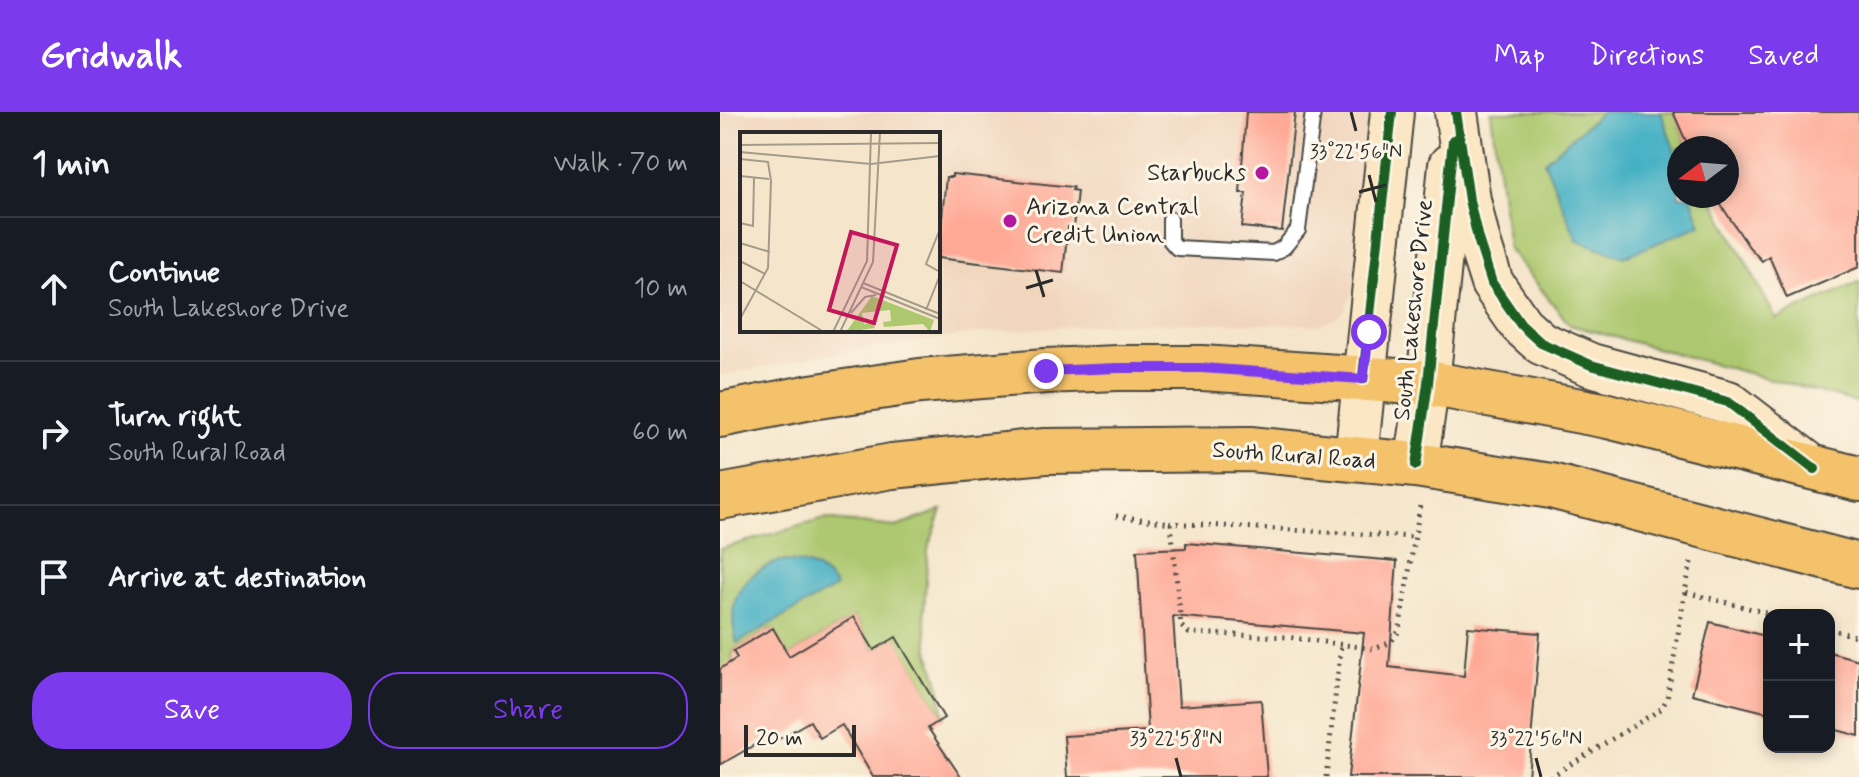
<!DOCTYPE html>
<html lang="en">
<head>
<meta charset="utf-8">
<style>
  :root { --surface:#171b24; --page:#242831; --text:#f1f3f6; --muted:#9ea1a6; --line:#363941; --accent:#7c3aed }
  body { margin:0; font-family:Mynerve,sans-serif; background:var(--page); color:var(--text) }
  .controls { position:absolute; right:24px; bottom:24px; display:grid; overflow:hidden; border-radius:16px; box-shadow:0 4px 12px #0003 }
  .controls button { width:72px; height:72px; display:grid; place-items:center; padding:0; border:0; border-bottom:2px solid var(--line); background:var(--surface); color:var(--text); font:40px sans-serif }
  .compass { position:absolute; left:947px; top:24px; width:72px; height:72px; border-radius:50%; background:var(--surface); box-shadow:0 4px 12px #0003; rotate:254deg }
  .scale { position:absolute; left:24px; bottom:20px; width:112px; box-sizing:border-box; padding-left:8px; border:4px solid #2b2b2b; border-top:0; font-size:22px; line-height:28px; white-space:nowrap; color:#2b2b2b; -webkit-text-stroke:6px #fcf5e5; paint-order:stroke }
  .stop { position:absolute; width:24px; height:24px; margin:-18px; border:6px solid #7c3aed; border-radius:50%; background:#fff }
  .stop.end { background:#7c3aed; border-color:#fff; box-shadow:0 2px 8px #0008 }
  .list { margin:0; padding:0; list-style:none }
  h2 { display:flex; justify-content:space-between; align-items:center; height:104px; margin:0; padding:0 32px; font-size:34px }
  h2 small { font-size:26px; font-weight:400; color:var(--muted) }
  .list li { display:grid; grid-template-columns:52px 1fr auto; gap:24px; align-items:center; box-sizing:border-box; height:144px; padding:0 32px; border-top:2px solid var(--line) }
  .list b { display:block; font-size:30px; white-space:nowrap }
  .list p { margin:0; font-size:26px; white-space:nowrap; color:var(--muted) }
  .list em { font-size:26px; font-style:normal; color:var(--muted) }
  .actions { display:flex; gap:16px; padding:24px 32px }
  .actions a { flex:1; padding:18px 0; border:2px solid var(--accent); border-radius:32px; text-align:center; font-size:28px; color:var(--accent) }
  .actions .main { background:var(--accent); color:#fff }
  .icon { flex:none; width:44px; height:44px; fill:none; stroke:currentColor; stroke-width:2; stroke-linecap:round; stroke-linejoin:round }
  .map { position:relative; flex:none; width:1139px; height:665px; overflow:hidden }
  header { display:flex; align-items:center; gap:48px; box-sizing:border-box; height:112px; padding:0 40px; background:var(--accent); color:#fff }
  header strong { font-size:38px }
  nav { display:flex; gap:44px; margin-inline-start:auto; font-size:28px }
  main { display:flex }
  aside { flex:1; background:var(--surface) }
  .map>svg:first-child { display:block }
  .built { fill:#f1d5bd; fill-rule:evenodd }
  .green { fill:#adc86f; stroke:#6c7a4d; stroke-width:2 }
  .water { fill:#45b0c4; stroke:#386e78; stroke-width:2 }
  .building { fill:#fea995 }
  .lines { fill:none; stroke-linecap:round; stroke-linejoin:round }
  .lane-casing { stroke:#494743; stroke-width:18 }
  .secondary-casing { stroke:#494743; stroke-width:46 }
  .primary-casing { stroke:#494743; stroke-width:48 }
  .path { stroke:#494743; stroke-width:5; stroke-dasharray:2 6; stroke-linecap:butt }
  .lane { stroke:#fff; stroke-width:14 }
  .secondary { stroke:#fbe7c3; stroke-width:42 }
  .primary { stroke:#f4c26a; stroke-width:44 }
  .cycleway-casing { stroke:#fcf5e5; stroke-width:15 }
  .cycleway { stroke:#1b5e20; stroke-width:10 }
  .route { stroke:#7c3aed; stroke-width:10 }
  .ticks { fill:none; stroke:#2b2b2b; stroke-width:3 }
  .poi-dot { fill:#b5179e; stroke:#fcf5e5; stroke-width:3 }
  .labels { text-anchor:middle; dominant-baseline:central; stroke-width:6; stroke-linejoin:round; paint-order:stroke }
  .poi-label { font-size:24px; fill:#2b2b2b; stroke:#fcf5e5; text-anchor:end }
  .street-label { font-size:24px; fill:#2b2b2b; stroke:#fcf5e5 }
  .inset-road { fill:none; stroke:#a49b8b; stroke-width:2 }
  .view { fill:#c2185b; fill-opacity:0.15; stroke:#c2185b; stroke-width:4 }
  .inset-edge { fill:none; stroke:#2b2b2b; stroke-width:4 }
  .ticks-label { font-size:20px; text-anchor:middle; fill:#2b2b2b; stroke:#fcf5e5; stroke-width:6; stroke-linejoin:round; paint-order:stroke }
</style>
</head>
<body>
<header>
<strong>Gridwalk</strong>
<nav><a>Map</a><a>Directions</a><a>Saved</a></nav>
</header>
<main>
<aside>
<h2>1 min<small>Walk · 70 m</small></h2>
<ul class="list">
<li><svg class="icon" aria-label="ahead" viewBox="0 0 24 24"><path d="M12 20V5M6 11l6-6 6 6"/></svg><div><b>Continue</b><p>South Lakeshore Drive</p></div><em>10 m</em></li>
<li><svg class="icon" aria-label="right" viewBox="0 0 24 24"><path d="M7 20v-9h11M14 6l5 5-5 5"/></svg><div><b>Turn right</b><p>South Rural Road</p></div><em>60 m</em></li>
<li><svg class="icon" aria-label="arrive" viewBox="0 0 24 24"><path d="M6 21V4h12l-3 4 3 4H6"/></svg><div><b>Arrive at destination</b></div></li>
</ul>
<div class="actions"><a class="main">Save</a><a>Share</a></div>
</aside>
<div class="map">
<svg width="1139" height="665" viewBox="0 0 1139 665">
  <rect width="100%" height="100%" fill="#fcf5e5"/>
  <filter id="ink" filterUnits="userSpaceOnUse"><feTurbulence type="fractalNoise" baseFrequency=".0125" numOctaves="2"/><feDisplacementMap in="SourceGraphic" scale="16" xChannelSelector="R" yChannelSelector="G"/><feConvolveMatrix kernelMatrix="1 2 1 2 8 2 1 2 1" color-interpolation-filters="sRGB"/></filter>
  <filter id="wash" filterUnits="userSpaceOnUse"><feTurbulence type="fractalNoise" baseFrequency=".006" numOctaves="4" result="noise"/><feDisplacementMap in="SourceGraphic" scale="32" xChannelSelector="R" yChannelSelector="G"/><feGaussianBlur stdDeviation="1.8" result="paint"/><feColorMatrix in="noise" values="0 0 0 0 0 0 0 0 0 0 0 0 0 0 0 0 0 1.4 0 .05"/><feComposite in="paint" operator="in"/></filter>
  <g filter="url(#wash)">
    <rect width="100%" height="100%" fill="#f5e6cb"/>
    <!-- built -->
    <path class="built" d="M0,0H651L635,173L625,198L616,206L598,213L498,211L379,212L259,221L117,241L0,264ZM22,22H218V218H22Z"/>
    <!-- green -->
    <path class="green" d="M771,0H954L968,36H959V84H991L1056,207L1139,170V291L850,213L788,136Z
      M222,398L208,437L204,500L209,541L219,571L224,606L176,526L154,538L134,505L69,544L52,516L13,539L11,572L0,577V437L104,407L176,415Z"/>
    <!-- water -->
    <path class="water" d="M882,0H941L959,51V84H971L981,113L904,145L857,128L824,49Z
      M61,449C84,449 102,455 116,475L17,531C5,489 20,462 61,449Z"/>
    <g id="blocks">
      <!-- building -->
      <path class="building" d="M526,0H575L562,119L522,115L526,81H520Z
        M953,0H1139V155L1067,186L1049,144L1042,149L1029,135L995,84H1007V36H969Z
        M232,62L353,75L352,78L357,79L353,116L348,115L343,161L218,146L226,65H232Z
        M466,431L677,449L669,555L744,564L748,515L820,521L808,665H628L644,521L453,504L459,594L541,588L547,665H347L344,624L428,619L417,438L466,436Z
        M134,505L154,538L176,525L224,606L208,616L241,665H153L122,613L100,626L90,609L45,635L41,629L0,653V557L17,546L13,539L53,516L69,544Z
        M990,510L1049,525V601L972,582Z
        M1109,540L1139,548V624L1109,616Z"/>
    </g>
  </g>
  <g filter="url(#ink)">
    <use href="#blocks" fill-opacity="0" stroke="#494743" stroke-width="2"/>
    <g class="lines">
      <defs>
        <path id="lane" d="M450,107V128L457,136L554,141L564,135L578,118L593,0"/>
        <path id="secondary" d="M736,0L749,88L758,127L772,171L801,213L821,231L871,253L1008,290L1094,356
          M636,346L672,0
          M696,353L708,271L730,53"/>
        <path id="primary" d="M0,303L91,285L200,269L326,259L397,256H482L708,271L888,304L1139,367
          M0,385L172,354L325,339L530,337L696,353L831,374L1139,454"/>
      </defs>
      <!-- lane casing -->
      <use href="#lane" class="lane-casing"/>
      <!-- secondary casing -->
      <use href="#secondary" class="secondary-casing"/>
      <!-- primary casing -->
      <use href="#primary" class="primary-casing"/>
      <!-- path -->
      <path class="path" d="M396,404L451,411L461,514L469,521L567,525L654,537L671,530L679,519L700,394
        M449,411L695,425
        M971,450L965,480L1055,503
        M1109,517L1139,525
        M606,665L621,533
        M830,665L941,597L947,587L965,480"/>
      <!-- lane -->
      <use href="#lane" class="lane"/>
      <!-- secondary -->
      <use href="#secondary" class="secondary"/>
      <!-- primary -->
      <use href="#primary" class="primary"/>
      <defs>
        <path id="cycleway" d="M736,0L749,88L758,127L772,171L801,213L821,231L871,253L1008,290L1095,357
          M643,267L672,0
          M696,353L708,271L733,28"/>
      </defs>
      <!-- cycleway casing -->
      <use href="#cycleway" class="cycleway-casing"/>
      <!-- cycleway -->
      <use href="#cycleway" class="cycleway"/>
    </g>
  </g>
  <g class="lines" filter="url(#ink)">
    <!-- route -->
    <path class="route" d="M326,259L397,256H482L643,267L649,220"/>
  </g>
  <!-- ticks -->
  <path class="ticks" d="M631,0L636,19M649,63L656,90M639,80L666,73M316,158L324,185M306,176L333,168M456,646L461,665M816,646L821,665"/>
  <!-- markers -->
  <g class="poi-dot">
    <circle cx="542" cy="61" r="8"/>
    <circle cx="290" cy="109" r="8"/>
  </g>
  <g class="labels">
    <!-- poi labels -->
    <g class="poi-label">
      <text x="526" y="61">Starbucks</text>
      <text x="306" y="95" text-anchor="start">Arizona Central<tspan x="306" dy="28">Credit Union</tspan></text>
    </g>
    <!-- street labels -->
    <g class="street-label">
      <text transform="translate(694 198) rotate(-84)">South Lakeshore Drive</text>
      <text transform="translate(574 344) rotate(4)">South Rural Road</text>
    </g>
  </g>
  <!-- overview -->
  <g transform="translate(20 20)">
    <rect width="200" height="200" fill="#f5e6cb"/>
    <path d="M132,164L194,188L190,200L183,192L144,195L143,190L151,189L150,178L122,181L124,192L133,191L135,196L106,200Z" fill="#adc86f"/>
    <path class="inset-road" d="M0,1L49,0M0,13L200,11M0,20L131,32L200,24M0,27L28,30L31,49L28,136L0,187M0,44L29,47M0,91L13,94L14,46M200,97L186,132L200,140M0,111L30,120M0,129L25,142M0,149L84,200M123,151L200,182M121,155L200,187M186,178L200,143M111,181L125,165L136,163M93,200L127,129L131,0M100,200L133,130L140,0"/>
    <path class="view" d="M111,100L157,113L134,191L89,178Z"/>
    <rect width="200" height="200" class="inset-edge"/>
  </g>
  <g class="ticks-label">
    <text x="636" y="46">33°22'56"N</text>
    <text x="456" y="633">33°22'58"N</text>
    <text x="816" y="633">33°22'56"N</text>
  </g>
</svg>
<div class="controls">
<button>+</button>
<button>−</button>
</div>
<svg class="compass" viewBox="-18 -18 36 36"><path d="M0-13l5 13h-10z" fill="#e53935"/><path d="M0 13l5-13h-10z" fill="#9ea1a6"/></svg>
<div class="scale">20 m</div>
<div class="stop" style="left:649px;top:220px"></div>
<div class="stop end" style="left:326px;top:259px"></div>
</div>
</main>
</body>
</html>
